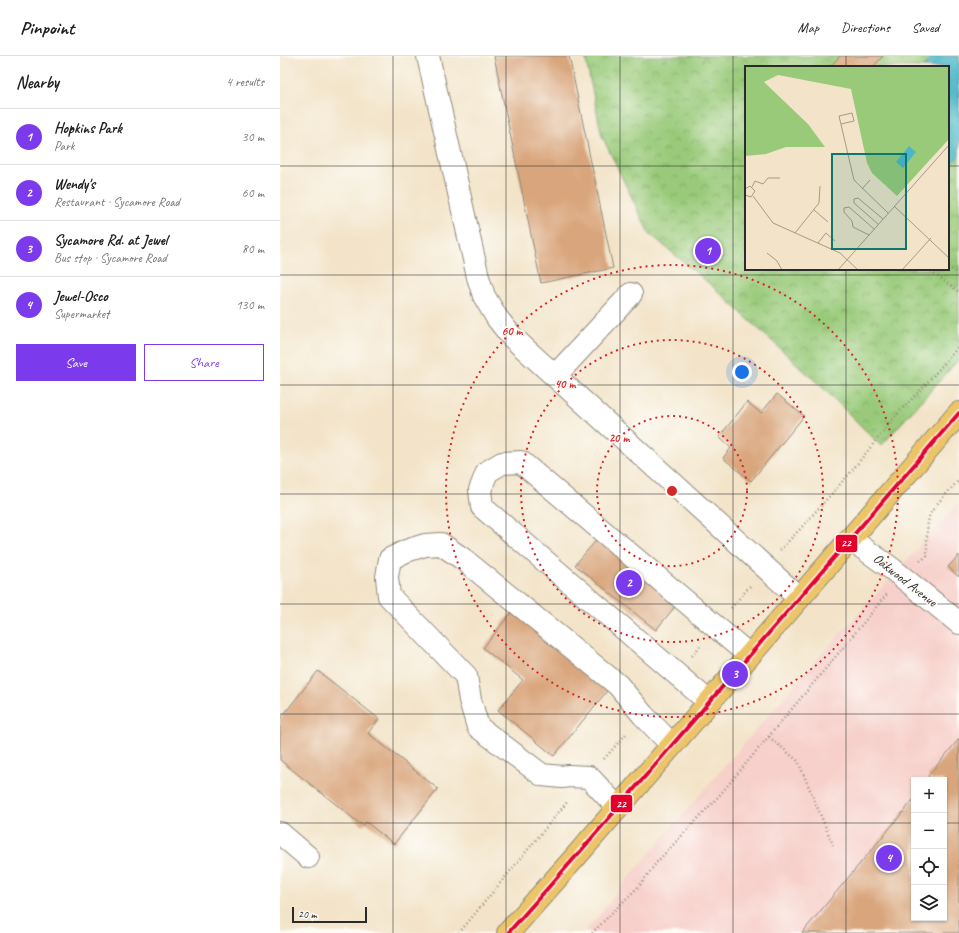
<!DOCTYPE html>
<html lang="en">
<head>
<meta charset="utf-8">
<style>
  :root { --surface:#fff; --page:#f6f6f6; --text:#202124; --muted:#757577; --line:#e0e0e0; --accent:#7c3aed }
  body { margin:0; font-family:Caveat,sans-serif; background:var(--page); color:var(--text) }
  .controls { position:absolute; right:12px; bottom:12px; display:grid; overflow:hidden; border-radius:0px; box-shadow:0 1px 3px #0004 }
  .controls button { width:36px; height:36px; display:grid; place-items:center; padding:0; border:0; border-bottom:1px solid var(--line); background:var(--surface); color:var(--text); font:20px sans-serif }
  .scale { position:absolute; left:12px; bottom:10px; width:75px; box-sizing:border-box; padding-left:4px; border:2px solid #2b2b2b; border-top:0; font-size:11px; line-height:14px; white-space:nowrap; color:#2b2b2b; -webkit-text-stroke:3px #fdfcf7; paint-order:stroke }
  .you { position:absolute; left:462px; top:316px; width:14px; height:14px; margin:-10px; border:3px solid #fff; border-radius:50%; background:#1a73e8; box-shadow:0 0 0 6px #1a73e833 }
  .badge { display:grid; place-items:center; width:26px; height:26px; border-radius:50%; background:var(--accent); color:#fff; font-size:13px; font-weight:700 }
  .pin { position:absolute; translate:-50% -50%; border:2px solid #fff; box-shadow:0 1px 4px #0006 }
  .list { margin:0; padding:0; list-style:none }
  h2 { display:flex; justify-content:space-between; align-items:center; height:52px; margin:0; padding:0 16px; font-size:17px }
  h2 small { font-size:13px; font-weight:400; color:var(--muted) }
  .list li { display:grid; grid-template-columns:26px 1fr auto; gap:12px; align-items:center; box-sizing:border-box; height:56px; padding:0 16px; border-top:1px solid var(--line) }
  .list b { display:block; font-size:15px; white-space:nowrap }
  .list p { margin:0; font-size:13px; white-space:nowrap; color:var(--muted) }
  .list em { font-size:13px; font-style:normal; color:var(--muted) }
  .actions { display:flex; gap:8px; padding:12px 16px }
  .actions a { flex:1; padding:9px 0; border:1px solid var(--accent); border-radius:0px; text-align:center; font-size:14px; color:var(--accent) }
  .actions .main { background:var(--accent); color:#fff }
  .icon { flex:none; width:22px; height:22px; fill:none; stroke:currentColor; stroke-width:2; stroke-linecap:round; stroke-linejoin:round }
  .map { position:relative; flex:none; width:679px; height:877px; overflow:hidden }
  header { display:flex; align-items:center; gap:24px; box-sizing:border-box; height:56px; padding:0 20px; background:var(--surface); border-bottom:1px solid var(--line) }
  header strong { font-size:19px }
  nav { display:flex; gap:22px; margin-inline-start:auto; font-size:14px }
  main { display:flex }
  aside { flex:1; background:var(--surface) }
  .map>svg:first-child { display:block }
  .built { fill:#f7d0cb; fill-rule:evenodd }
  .park { fill:url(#park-crowns); stroke:#627a52; fill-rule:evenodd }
  .water { fill:#4cb7c9; stroke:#3c717a }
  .building { fill:#d9a57c }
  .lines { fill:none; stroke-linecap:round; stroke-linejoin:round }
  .minor-casing { stroke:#8f887a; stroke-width:24 }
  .major-casing { stroke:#8f887a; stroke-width:24 }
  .path { stroke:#8f887a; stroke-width:2.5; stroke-dasharray:1 3; stroke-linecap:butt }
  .minor { stroke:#fff; stroke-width:22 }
  .major { stroke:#edc569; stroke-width:22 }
  .bus-1-casing { stroke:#fdfcf7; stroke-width:7 }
  .bus-1 { stroke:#e4002b; stroke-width:4 }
  .grid { fill:none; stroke:#2b2b2b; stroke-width:1; stroke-opacity:0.55 }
  .ring { fill:none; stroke:#d62828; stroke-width:2; stroke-dasharray:2 4 }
  .labels { text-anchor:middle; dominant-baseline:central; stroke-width:3.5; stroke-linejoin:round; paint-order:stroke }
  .street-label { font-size:14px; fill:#2b2b2b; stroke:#fdfcf7 }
  .inset-road { fill:none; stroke:#a39a8a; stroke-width:1 }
  .view { fill:#0f766e; fill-opacity:0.15; stroke:#0f766e; stroke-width:2 }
  .inset-edge { fill:none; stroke:#2b2b2b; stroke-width:2 }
  .centre { fill:#d62828; stroke:#fdfcf7; stroke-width:2 }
  .ring-label { font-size:12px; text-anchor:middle; font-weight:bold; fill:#d62828; stroke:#fdfcf7; stroke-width:3.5; stroke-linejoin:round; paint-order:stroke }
  .line-badge { stroke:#fdfcf7; stroke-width:1.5 }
  .badge-label { font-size:11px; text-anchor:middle; font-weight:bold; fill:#fff }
</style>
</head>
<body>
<header>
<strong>Pinpoint</strong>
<nav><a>Map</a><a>Directions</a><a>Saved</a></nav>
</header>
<main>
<aside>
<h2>Nearby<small>4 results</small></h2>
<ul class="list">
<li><span class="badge">1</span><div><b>Hopkins Park</b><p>Park</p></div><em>30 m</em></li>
<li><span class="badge">2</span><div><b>Wendy's</b><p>Restaurant · Sycamore Road</p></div><em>60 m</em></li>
<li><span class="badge">3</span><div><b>Sycamore Rd. at Jewel</b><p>Bus stop · Sycamore Road</p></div><em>80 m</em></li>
<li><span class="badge">4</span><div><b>Jewel-Osco</b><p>Supermarket</p></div><em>130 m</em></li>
</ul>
<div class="actions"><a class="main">Save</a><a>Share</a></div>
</aside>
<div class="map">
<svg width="679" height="877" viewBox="0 0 679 877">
  <defs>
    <pattern id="park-crowns" width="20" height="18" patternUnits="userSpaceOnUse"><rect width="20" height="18" fill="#99ca79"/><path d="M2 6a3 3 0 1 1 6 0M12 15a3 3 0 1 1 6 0" fill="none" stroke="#7da463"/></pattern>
  </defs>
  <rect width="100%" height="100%" fill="#fdfcf7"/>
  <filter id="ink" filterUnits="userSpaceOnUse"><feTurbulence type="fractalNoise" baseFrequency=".025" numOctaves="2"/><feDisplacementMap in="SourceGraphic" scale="8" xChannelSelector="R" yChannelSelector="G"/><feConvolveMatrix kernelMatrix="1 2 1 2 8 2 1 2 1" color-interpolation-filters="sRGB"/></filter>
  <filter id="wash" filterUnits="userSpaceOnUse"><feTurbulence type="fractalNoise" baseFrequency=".012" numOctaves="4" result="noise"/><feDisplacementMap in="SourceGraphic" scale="16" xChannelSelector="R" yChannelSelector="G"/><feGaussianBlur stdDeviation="0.9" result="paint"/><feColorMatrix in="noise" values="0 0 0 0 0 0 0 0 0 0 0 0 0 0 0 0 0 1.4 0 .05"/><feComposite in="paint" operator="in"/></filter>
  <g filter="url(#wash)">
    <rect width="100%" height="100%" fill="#f3e4c9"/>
    <!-- built -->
    <path class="built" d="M679,447V877H304L351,819L536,604ZM634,724H664V862H634Z"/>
    <!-- park -->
    <path class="park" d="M305,0H679V303L601,390L544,333L431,229L369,177L322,80ZM466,11H668V213H466Z"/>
    <!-- water -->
    <path class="water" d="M653,0H679V99L668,112V11H643Z"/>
    <g id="blocks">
      <!-- building -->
      <path class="building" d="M214,0H289L333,212L261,227Z
        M560,0H603L593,11H550Z
        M497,338L524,360L471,425L443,402L451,392L439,381L467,346L481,357Z
        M318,482L401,543L376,574L295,509Z
        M679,499V521L668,511Z
        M235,552L331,630L274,700L218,654L243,624L203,592Z
        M38,615L99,663L88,677L158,733L114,788L86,766L83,770L0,704V663Z
        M679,683V877H522L634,743V862H664V724H650L651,723L648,720Z"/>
    </g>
  </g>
  <g filter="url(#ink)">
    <use href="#blocks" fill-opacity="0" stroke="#8f887a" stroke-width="1"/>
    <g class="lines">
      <defs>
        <path id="minor" d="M148,0L198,221L204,240L217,262L232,281L519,542
          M275,320L351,238
          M570,483L611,512L679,567
          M429,646L202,451L200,434L207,416L222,407L241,406L469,599
          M338,752L309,721L289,720L282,721L262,719L198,671L190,644L186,620L109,540L107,521L110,503L126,495L145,489L161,488L183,503L338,629L363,659L392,689
          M0,777L28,801"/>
        <path id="major" d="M228,877L298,798L679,357"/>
      </defs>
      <!-- minor casing -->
      <use href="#minor" class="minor-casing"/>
      <!-- major casing -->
      <use href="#major" class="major-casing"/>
      <!-- path -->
      <path class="path" d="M668,211L679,219
        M648,213L679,236
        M500,494L522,471L570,417L618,357L647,327L679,290
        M640,505L647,500C647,487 646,474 649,461C651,452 672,432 679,424
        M451,552L470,530
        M412,600L420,590
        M489,681L518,705L553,789
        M324,703L347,677
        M179,877L288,745
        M312,877L360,829L377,806L438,741L557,599L607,538"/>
      <!-- minor -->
      <use href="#minor" class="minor"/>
      <!-- major -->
      <use href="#major" class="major"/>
      <defs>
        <path id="bus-1" d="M228,877L298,798L679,357"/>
      </defs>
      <!-- bus-1 casing -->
      <use href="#bus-1" class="bus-1-casing"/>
      <!-- bus-1 -->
      <use href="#bus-1" class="bus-1"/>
    </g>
  </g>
  <!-- grid -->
  <path class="grid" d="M113,0V877M226,0V877M340,0V877M453,0V877M566,0V11M0,110H466M668,110H679M566,213V877M0,219H679M0,329H679M0,438H679M0,548H679M0,658H679M0,767H634M664,767H679"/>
  <!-- distance rings -->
  <g class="ring">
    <circle cx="392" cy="435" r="75"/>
    <circle cx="392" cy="435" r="151"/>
    <circle cx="392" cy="435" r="226"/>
  </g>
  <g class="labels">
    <!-- street labels -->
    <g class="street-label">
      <text transform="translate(625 524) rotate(38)">Oakwood Avenue</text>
    </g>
  </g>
  <!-- overview -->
  <g transform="translate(465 10)">
    <rect width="204" height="204" fill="#f3e4c9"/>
    <path d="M0,0H204V73L152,130L127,107L122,97L106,23L33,9L19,16L63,58L80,81H41L21,88L0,90Z" fill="#99ca79"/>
    <path d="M22,48L33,50L41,56L25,75L21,76L3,56ZM43,55L63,61L70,80H43ZM0,59L8,69L9,80L0,81Z" fill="#99ca79"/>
    <path d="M164,80L171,86L158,102L151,96Z" fill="#4cb7c9"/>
    <path class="inset-road" d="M96,58L109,55L107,47L94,50L109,114L143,147M7,121L10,115L18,118L23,112H35M0,123L5,120L10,125L6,131L0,129M117,123L125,114M8,130L28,157L95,187L113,204M149,140L204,192M69,144L83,156M133,158L109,137V133L113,132L138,153M50,167L74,137L75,120M124,169L108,161L107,155L99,146V142L104,141L129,163M73,177L81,167L90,175M22,187L32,195L37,204M93,204L204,79M157,204L186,172"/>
    <path class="view" d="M87,88H161V183H87Z"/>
    <rect width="204" height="204" class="inset-edge"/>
  </g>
  <circle cx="392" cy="435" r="6" class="centre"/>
  <g class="ring-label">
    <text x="232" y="279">60 m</text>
    <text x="285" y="332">40 m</text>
    <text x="339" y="386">20 m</text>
  </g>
  <g class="line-badge">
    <rect x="555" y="478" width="23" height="19" rx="4" fill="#e4002b"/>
    <rect x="330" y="738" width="23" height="19" rx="4" fill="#e4002b"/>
  </g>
  <g class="badge-label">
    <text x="566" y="491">22</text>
    <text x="341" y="752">22</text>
  </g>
</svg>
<div class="controls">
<button>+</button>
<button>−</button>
<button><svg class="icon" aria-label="locate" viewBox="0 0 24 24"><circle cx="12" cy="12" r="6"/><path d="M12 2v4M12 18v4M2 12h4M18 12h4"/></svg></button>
<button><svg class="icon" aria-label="layers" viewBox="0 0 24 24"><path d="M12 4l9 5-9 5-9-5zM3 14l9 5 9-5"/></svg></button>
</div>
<div class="scale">20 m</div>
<div class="you"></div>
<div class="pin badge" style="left:428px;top:195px">1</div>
<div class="pin badge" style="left:349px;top:527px">2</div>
<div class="pin badge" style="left:455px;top:618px">3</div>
<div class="pin badge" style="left:609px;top:802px">4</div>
</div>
</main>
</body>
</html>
